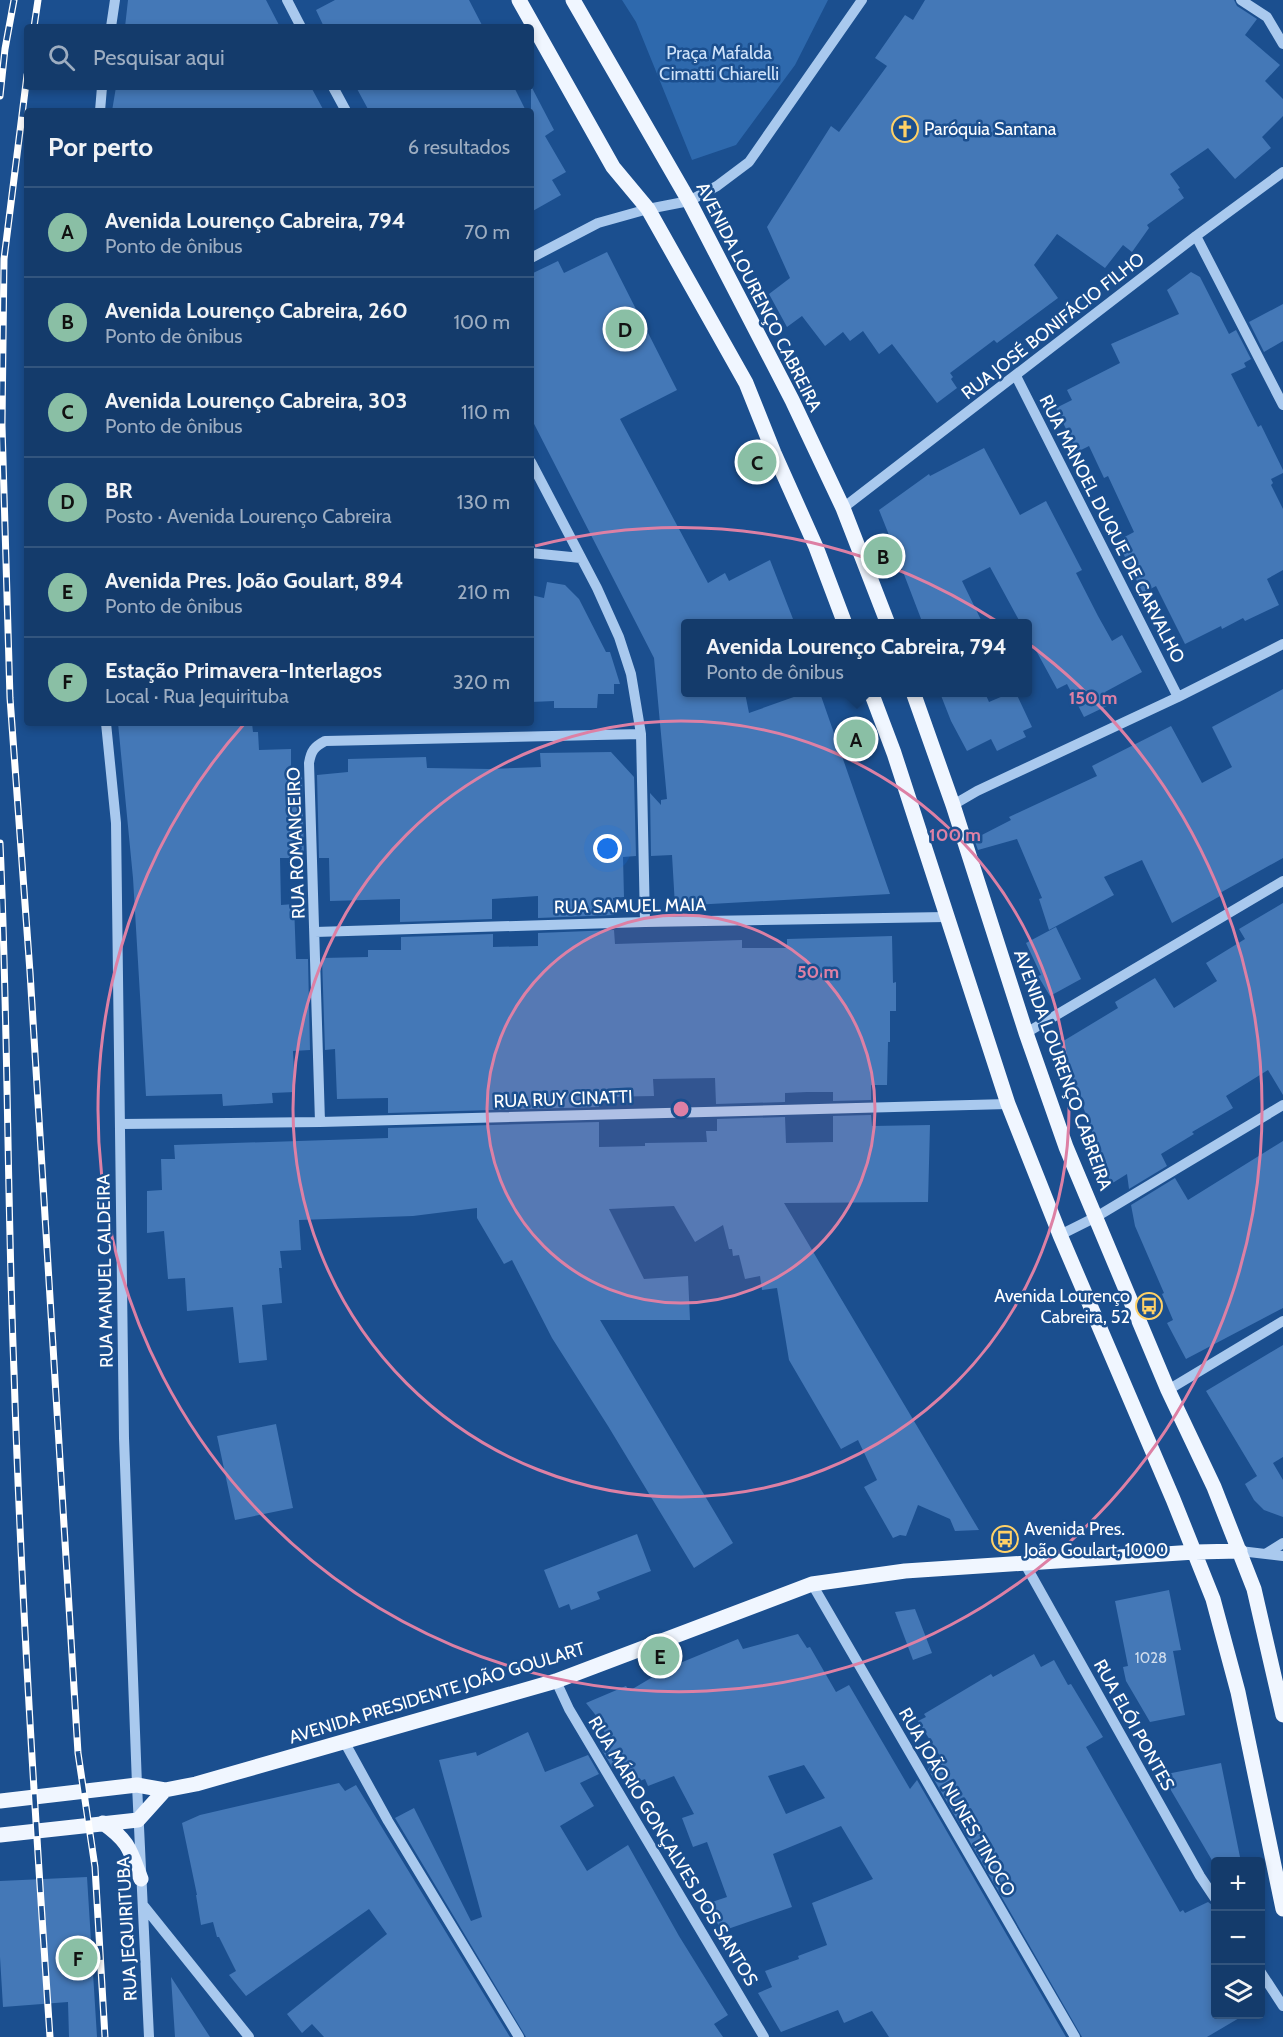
<!DOCTYPE html>
<html lang="pt">
<head>
<meta charset="utf-8">
<style>
  :root { --surface:#143b6b; --page:#1d4271; --text:#f1f3f6; --muted:#9dadc1; --line:#33557e; --accent:#8abfa5 }
  body { margin:0; font-family:Cabin,sans-serif; background:var(--page); color:var(--text) }
  .controls { position:absolute; right:18px; bottom:18px; display:grid; overflow:hidden; border-radius:6px; box-shadow:0 3px 9px #0003 }
  .controls button { width:54px; height:54px; display:grid; place-items:center; padding:0; border:0; border-bottom:2px solid var(--line); background:var(--surface); color:var(--text); font:30px sans-serif }
  .you { position:absolute; left:608px; top:849px; width:21px; height:21px; margin:-15px; border:4px solid #fff; border-radius:50%; background:#1a73e8; box-shadow:0 0 0 9px #1a73e833 }
  .badge { display:grid; place-items:center; width:39px; height:39px; border-radius:50%; background:var(--accent); color:#111; font-size:20px; font-weight:700 }
  .pin { position:absolute; translate:-50% -50%; border:3px solid #fff; box-shadow:0 2px 6px #0006 }
  .popup { position:absolute; left:681px; top:619px; width:351px; height:78px; box-sizing:border-box; display:grid; place-content:center; border-radius:6px; background:var(--surface); filter:drop-shadow(0 2px 4px #0005); font-size:20px; white-space:nowrap; color:var(--muted) }
  .popup b { font-size:22px; color:var(--text) }
  .popup::after { content:''; position:absolute; left:50%; top:100%; margin-left:-12px; border:12px solid transparent; border-top-color:var(--surface) }
  .list { margin:0; padding:0; list-style:none }
  h2 { display:flex; justify-content:space-between; align-items:center; height:78px; margin:0; padding:0 24px; font-size:26px }
  h2 small { font-size:20px; font-weight:400; color:var(--muted) }
  .list li { display:grid; grid-template-columns:39px 1fr auto; gap:18px; align-items:center; box-sizing:border-box; height:90px; padding:0 24px; border-top:2px solid var(--line) }
  .list b { display:block; font-size:22px; white-space:nowrap }
  .list p { margin:0; font-size:20px; white-space:nowrap; color:var(--muted) }
  .list em { font-size:20px; font-style:normal; color:var(--muted) }
  .icon { flex:none; width:33px; height:33px; fill:none; stroke:currentColor; stroke-width:2; stroke-linecap:round; stroke-linejoin:round }
  .map { position:relative; flex:none; width:1283px; height:2037px; overflow:hidden }
  .search { position:absolute; background:var(--surface); box-shadow:0 3px 9px #0003; left:24px; top:24px; width:510px; height:66px; display:flex; align-items:center; gap:15px; box-sizing:border-box; padding:0 21px; border-radius:6px; color:var(--muted); font-size:22px }
  .panel { position:absolute; background:var(--surface); box-shadow:0 3px 9px #0003; left:24px; top:108px; width:510px; height:618px; border-radius:6px }
  .map>svg:first-child { display:block }
  .green { fill:#2e69ad }
  .building { fill:#4478b7; fill-rule:evenodd }
  .lines { fill:none; stroke-linecap:round; stroke-linejoin:round }
  .minor { stroke:#a9c9ee; stroke-width:10 }
  .major { stroke:#f0f6ff; stroke-width:15 }
  .rail-casing { stroke:#fff; stroke-width:7 }
  .rail { stroke:#1b4f8f; stroke-width:4.5; stroke-dasharray:14; stroke-linecap:butt }
  .ring { fill:none; stroke:#dd80a5; stroke-width:3 }
  .labels { text-anchor:middle; dominant-baseline:central; stroke-width:5; stroke-linejoin:round; paint-order:stroke }
  .number-label { font-size:15px; fill:#d0dded }
  .park-label { font-size:18px; fill:#cfe3fa; stroke:#1b4f8f }
  .poi-label { font-size:18px; fill:#fff; stroke:#1b4f8f; text-anchor:start }
  .street-label { font-size:18px; fill:#fff; stroke:#1b4f8f }
  .centre { fill:#dd80a5; stroke:#1b4f8f; stroke-width:3 }
  .ring-label { font-size:18px; text-anchor:middle; font-weight:bold; fill:#dd80a5; stroke:#1b4f8f; stroke-width:5; stroke-linejoin:round; paint-order:stroke }
</style>
</head>
<body>
<div class="map">
<svg width="1283" height="2037" viewBox="0 0 1283 2037">
  <rect width="100%" height="100%" fill="#1b4f8f"/>
  <!-- green -->
  <path class="green" d="M622,0H828L795,65L736,145L692,160L636,22Z"/>
  <!-- building -->
  <path class="building" d="M128,0H266L280,27H125Z
    M335,0H469L483,27H324L316,10Z
    M925,0H1234L1237,6L1257,19L1245,35L1280,65L1265,81L1283,99V116L1262,137L1271,148L1235,179L1208,148L1170,174L1180,188L1178,189L1184,198L1147,225L1149,228L1132,252L1123,245L1105,268L1057,234L1034,265L1058,298L997,343L994,340L950,373L953,377L951,379L957,388L937,403L892,344L879,354L863,331L850,341L843,332L825,346L802,316L787,327L769,294L790,278L767,227L831,126L839,132L887,66L875,58L905,15L913,20Z
    M531,86L554,130L545,136L566,172L552,180L561,195L531,212Z
    M116,87H311L324,111H112Z
    M356,87H514L526,111H369Z
    M607,252L677,390L620,419L708,583L725,573L729,581L770,560L793,619L780,624H685V693H745L749,713L805,693H820L890,894L675,906L672,855L651,856L650,793L661,805V800L667,799L654,658L531,418V274L558,261L564,273Z
    M1191,272L1200,277L1229,334L1236,330L1251,359L1244,363L1246,367L1231,374L1258,427L1261,425L1283,470V473L1271,479L1273,483L1271,485L1283,509V570L1267,579L1279,605L1245,621L1243,618L1222,629L1221,626L1185,644L1156,586L1143,593L1117,541L1134,532L1108,476L1104,478L1089,446L1077,452L1056,408L1072,400L1067,390L1120,363L1111,344L1179,314L1167,290Z
    M1283,304V341L1264,352L1249,322Z
    M984,448L1020,515L1046,501L1082,570L1076,573L1098,616L1112,641L1122,635L1142,672L1105,692L1111,704L1084,717L1067,684L1057,689L1027,634V624H1021L990,567L962,581L983,624H923L887,530L879,510L929,474L930,476Z
    M547,582L565,585L579,599L606,652H610L620,684H614V694H598L597,708H554V701L531,702V595L544,598Z
    M1283,689V858L1220,893L1222,895L1172,923L1142,860L1104,877L1114,895L1049,930L1039,899L1042,898L1017,839L978,850L974,839L1011,820L1009,817L1097,776L1092,766L1171,726L1202,783L1232,767L1212,727Z
    M940,693H985L989,702L1010,693H1016L1032,727L1023,731L1026,737L997,751L991,739L967,751L951,721Z
    M118,723H252L253,732H258L259,750L291,749V777L302,776L304,858H280L281,905L294,904L296,959H308L310,1050L293,1051L295,1092L272,1093L273,1103L223,1106L222,1094L146,1096L133,878Z
    M611,752L634,777L636,856L623,857L624,897L613,898L614,915L538,918V896L492,899V919L400,922V899L330,901L329,858H319L317,775L348,772V759L426,757L427,768L489,769L541,767L540,753Z
    M1283,903V1095L1268,1070L1226,1096L1233,1108L1192,1132L1194,1134L1161,1154L1167,1166L1129,1189L1127,1174L1111,1184L1060,1043L1118,1008L1115,1002L1155,978L1174,1008L1217,981L1206,963L1245,939L1239,929Z
    M1056,927L1081,979L1050,996L1038,976L1041,975L1026,943Z
    M614,930L615,944L742,940V948H787V939L892,936L893,983L896,982V1011H890V1042H888L887,1085H871V1100L833,1101V1092H807L785,1093V1102L716,1104L715,1078L653,1079L654,1096L599,1097V1107L388,1113V1098L337,1099L335,1049L325,1050L322,958L368,957V950H401V937L493,934V947L537,946H538V933Z
    M871,1115L872,1126L930,1125L928,1202L784,1203L979,1530L955,1531L950,1519L918,1505L906,1536L900,1535L893,1538L864,1487L877,1480L858,1440L841,1449L789,1360L777,1288L762,1290L760,1276L745,1279L739,1255L733,1256L732,1249H729L723,1225L695,1242L674,1206L609,1209L644,1279L688,1276L690,1320H600L733,1543L694,1568L608,1426L552,1338L512,1260L504,1264L477,1218V1208L413,1216L299,1220L301,1250L280,1251L282,1268H279L282,1303L262,1305L267,1360L239,1363L233,1307L187,1311L185,1278L168,1279L164,1231L147,1233V1191L162,1190L161,1159H175L174,1145L388,1138V1128L599,1122V1147L645,1146V1143L707,1142L706,1131H717V1119L785,1117L786,1143L833,1142V1116Z
    M1283,1141V1308L1186,1359L1167,1323L1173,1320L1162,1294L1164,1293L1135,1226L1131,1205L1175,1178L1188,1200Z
    M1283,1345V1457L1273,1463L1283,1480V1517L1264,1510L1254,1500L1245,1484L1257,1476L1206,1391Z
    M276,1424L293,1508L235,1520L217,1436Z
    M637,1534L651,1571L597,1592L600,1599L571,1610L569,1604L559,1608L544,1570Z
    M1169,1590L1181,1650L1173,1651L1185,1715L1150,1722L1126,1681L1123,1667L1128,1666L1115,1601Z
    M915,1609L932,1653L913,1660L895,1612Z
    M798,1634L807,1648L810,1647L836,1692L849,1685L910,1789L917,1780L1066,2037H889L872,2011L844,2023L838,2010L781,2032L758,1993L772,1987L765,1971L799,1959L798,1956L827,1945L812,1903L873,1879L841,1826L773,1854L792,1907L722,1931L706,1904L727,1897L707,1842L693,1847L682,1818L694,1814L674,1776L648,1786L645,1779L635,1783L622,1762L612,1767L602,1750L613,1746L603,1730L606,1728L586,1703L626,1686L629,1691L668,1668L738,1639L743,1649ZM804,1765L825,1798L786,1814L768,1776Z
    M1034,1654L1041,1667L1054,1660L1068,1685L1071,1684L1103,1737L1086,1747L1180,1912L1183,1910L1185,1913L1208,1902L1215,1907V2014H1246L1207,2037H1082L928,1769L940,1756L918,1721L926,1717L924,1714L991,1674L993,1677Z
    M528,1732L545,1772L588,1755L599,1774L580,1783L594,1806L560,1826L587,1871L628,1845L679,1936L728,2015L714,2024L723,2037H526L395,1818L414,1808L471,1921L482,1917L439,1760L476,1752L477,1756Z
    M1221,1763L1241,1862H1213L1162,1775Z
    M339,1783L345,1791L356,1785L510,2037H324L312,2024L302,2033L287,2014L387,1934L369,1909L246,1996L229,1975L236,1971L219,1937H217L213,1922L201,1925L196,1895H197L182,1823L200,1815Z
    M87,1877L97,2037H69L68,2002L3,2007L0,1957V1881Z
    M171,1977L210,2037H175Z"/>
  <g class="lines">
    <!-- minor -->
    <path class="minor" d="M287,0L301,27
      M1241,0L1267,17L1283,44
      M111,27L115,0
      M333,87L346,111
      M100,111L102,87
      M1196,236L1283,405
      M531,258L598,223L648,209L689,201L717,186L749,162L862,0
      M1016,376L1178,697
      M531,462L597,588L619,637L631,674L641,734L645,922
      M843,508L1196,236L1283,172
      M531,553L581,558
      M106,723L116,823L124,1438L137,1785L149,2037
      M953,805L977,791L1178,697L1283,644
      M315,932L645,922L946,917
      M1026,1033L1283,881
      M320,1122L309,763C311,751 314,747 325,741L641,734
      M120,1124L320,1122L1008,1104
      M1060,1235L1096,1217L1283,1105
      M1168,1390L1283,1321
      M1240,1551L1283,1556
      M1267,1553L1283,1543
      M1025,1564L1200,1876L1216,1900
      M812,1584L1075,2037
      M556,1681L569,1709L764,2037
      M345,1743L388,1821L519,2037
      M143,1905L249,2037
      M1260,1971L1283,2006"/>
    <!-- major -->
    <path class="major" d="M519,0L613,167L648,209L746,383L774,453L816,547L845,624
      M573,0L689,201L792,400L843,508L888,624
      M871,692L894,753L1008,1104L1060,1235L1173,1499L1213,1599L1238,1692L1283,1909
      M913,692L953,805L1026,1033L1066,1147L1168,1390L1214,1487L1254,1589L1283,1715
      M0,1801L137,1785L165,1790L196,1784L556,1681L812,1584L905,1571L1195,1552L1240,1551
      M103,1823C129,1841 130,1850 141,1879
      M0,1835L138,1820L165,1790"/>
    <defs>
      <path id="rail" d="M34,27L38,0
        M27,75L4,259L2,425L10,698L30,972L78,1753L95,1867L105,2037
        M0,96L5,49L14,0
        M0,843C8,1019 7,1196 14,1372C21,1594 35,1815 50,2037"/>
    </defs>
    <!-- rail casing -->
    <use href="#rail" class="rail-casing"/>
    <!-- rail -->
    <use href="#rail" class="rail"/>
  </g>
  <!-- distance rings -->
  <circle cx="681" cy="1109" r="194" fill="#dd80a5" fill-opacity=".12"/>
  <g class="ring">
    <circle cx="681" cy="1109" r="194"/>
    <circle cx="681" cy="1109" r="388"/>
    <path d="M535 546A582 582 0 1 1 245 723"/>
  </g>
  <!-- icons -->
  <defs>
    <symbol id="church-ring" viewBox="-11 -11 22 22"><circle r="9.5" fill="#1b4f8f" stroke="#ffd166" stroke-width="1.5"/><path d="M-1.2-6h2.4v3.5h3.3v2.4h-3.3V6h-2.4V-.1h-3.3v-2.4h3.3Z" fill="#ffd166"/></symbol>
    <symbol id="bus-ring" viewBox="-11 -11 22 22"><circle r="9.5" fill="#1b4f8f" stroke="#ffd166" stroke-width="1.5"/><path d="M-5-6H5V4H4V6H2V4H-2V6H-4V4H-5ZM-3.5-4V0h7V-4ZM-3.5 1.2v1.5H-2V1.2ZM2 1.2v1.5H3.5V1.2Z" fill="#ffd166"/></symbol>
  </defs>
  <g fill-rule="evenodd">
    <use href="#church-ring" x="890" y="114" width="30" height="30"/>
    <use href="#bus-ring" x="1134" y="1291" width="30" height="30"/>
    <use href="#bus-ring" x="990" y="1524" width="30" height="30"/>
  </g>
  <g class="labels">
    <!-- number labels -->
    <g class="number-label">
      <text x="1151" y="1658">1028</text>
    </g>
    <!-- park labels -->
    <g class="park-label">
      <text x="719" y="53">Praça Mafalda<tspan x="719" dy="21">Cimatti Chiarelli</tspan></text>
    </g>
    <!-- poi labels -->
    <g class="poi-label">
      <text x="924" y="129">Paróquia Santana</text>
      <text x="1130" y="1296" text-anchor="end">Avenida Lourenço<tspan x="1130" dy="21">Cabreira, 52</tspan></text>
      <text x="1024" y="1529">Avenida Pres.<tspan x="1024" dy="21">João Goulart, 1000</tspan></text>
    </g>
    <!-- street labels -->
    <g class="street-label">
      <text transform="translate(759 297) rotate(63)">AVENIDA LOURENÇO CABREIRA</text>
      <text transform="translate(1053 326) rotate(-38)">RUA JOSÉ BONIFÁCIO FILHO</text>
      <text transform="translate(1112 529) rotate(63)">RUA MANOEL DUQUE DE CARVALHO</text>
      <text transform="translate(296 843) rotate(-92)">RUA ROMANCEIRO</text>
      <text transform="translate(630 906) rotate(-1)">RUA SAMUEL MAIA</text>
      <text transform="translate(1063 1070) rotate(70)">AVENIDA LOURENÇO CABREIRA</text>
      <text transform="translate(563 1099) rotate(-2)">RUA RUY CINATTI</text>
      <text transform="translate(105 1271) rotate(-91)">RUA MANUEL CALDEIRA</text>
      <text transform="translate(437 1693) rotate(-17)">AVENIDA PRESIDENTE JOÃO GOULART</text>
      <text transform="translate(1134 1725) rotate(61)">RUA ELÓI PONTES</text>
      <text transform="translate(957 1802) rotate(60)">RUA JOÃO NUNES TINOCO</text>
      <text transform="translate(673 1851) rotate(59)">RUA MÁRIO GONÇALVES DOS SANTOS</text>
      <text transform="translate(127 1929) rotate(-93)">RUA JEQUIRITUBA</text>
    </g>
  </g>
  <circle cx="681" cy="1109" r="9" class="centre"/>
  <g class="ring-label">
    <text x="1093" y="704">150 m</text>
    <text x="955" y="841">100 m</text>
    <text x="818" y="978">50 m</text>
  </g>
</svg>
<div class="controls">
<button>+</button>
<button>−</button>
<button><svg class="icon" aria-label="layers" viewBox="0 0 24 24"><path d="M12 4l9 5-9 5-9-5zM3 14l9 5 9-5"/></svg></button>
</div>
<div class="you"></div>
<div class="pin badge" style="left:856px;top:739px">A</div>
<div class="popup"><b>Avenida Lourenço Cabreira, 794</b>Ponto de ônibus</div>
<div class="pin badge" style="left:883px;top:556px">B</div>
<div class="pin badge" style="left:757px;top:462px">C</div>
<div class="pin badge" style="left:625px;top:329px">D</div>
<div class="pin badge" style="left:660px;top:1656px">E</div>
<div class="pin badge" style="left:78px;top:1958px">F</div>
<div class="search"><svg class="icon" aria-label="search" viewBox="0 0 24 24"><circle cx="10" cy="10" r="6"/><path d="M15 15l6 6"/></svg>Pesquisar aqui</div>
<section class="panel">
<h2>Por perto<small>6 resultados</small></h2>
<ul class="list">
<li><span class="badge">A</span><div><b>Avenida Lourenço Cabreira, 794</b><p>Ponto de ônibus</p></div><em>70 m</em></li>
<li><span class="badge">B</span><div><b>Avenida Lourenço Cabreira, 260</b><p>Ponto de ônibus</p></div><em>100 m</em></li>
<li><span class="badge">C</span><div><b>Avenida Lourenço Cabreira, 303</b><p>Ponto de ônibus</p></div><em>110 m</em></li>
<li><span class="badge">D</span><div><b>BR</b><p>Posto · Avenida Lourenço Cabreira</p></div><em>130 m</em></li>
<li><span class="badge">E</span><div><b>Avenida Pres. João Goulart, 894</b><p>Ponto de ônibus</p></div><em>210 m</em></li>
<li><span class="badge">F</span><div><b>Estação Primavera-Interlagos</b><p>Local · Rua Jequirituba</p></div><em>320 m</em></li>
</ul>
</section>
</div>
</body>
</html>
